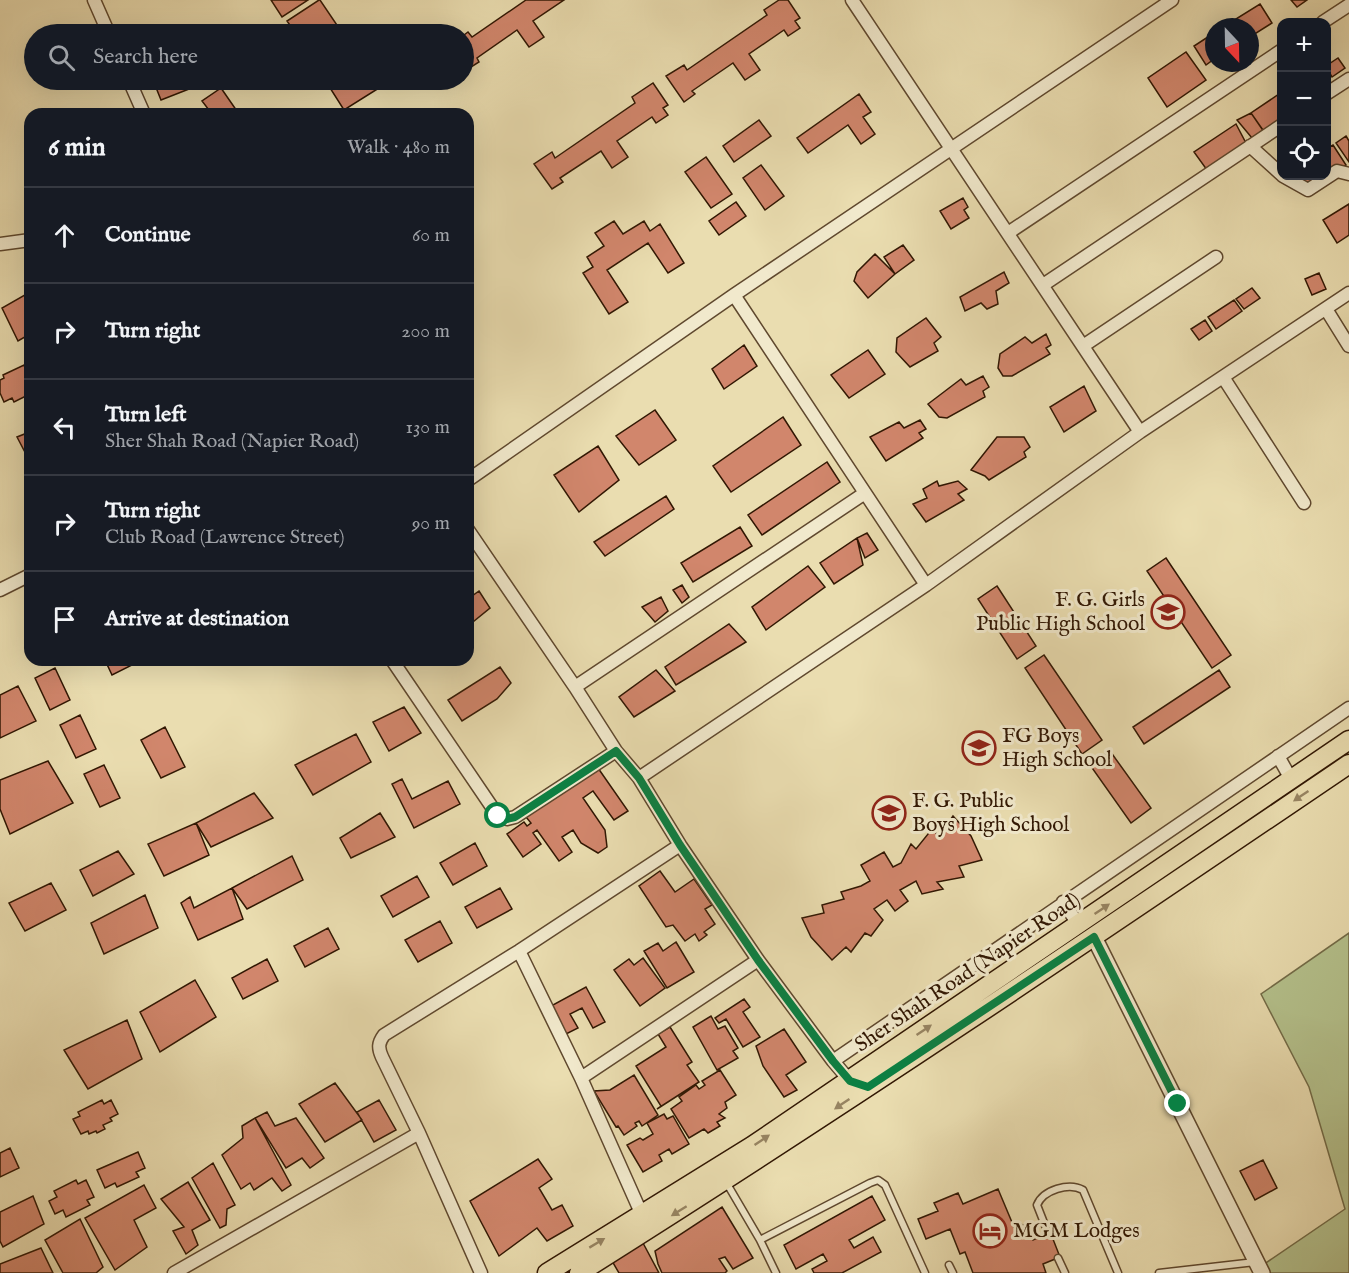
<!DOCTYPE html>
<html lang="en">
<head>
<meta charset="utf-8">
<style>
  :root { --surface:#171b24; --page:#242831; --text:#f1f3f6; --muted:#9ea1a6; --line:#363941 }
  body { margin:0; font-family:"IM FELL English",serif; background:var(--page); color:var(--text) }
  .controls { position:absolute; right:18px; top:18px; display:grid; overflow:hidden; border-radius:12px; box-shadow:0 6px 24px #0002 }
  .controls button { width:54px; height:54px; display:grid; place-items:center; padding:0; border:0; border-bottom:2px solid var(--line); background:var(--surface); color:var(--text); font:30px sans-serif }
  .compass { position:absolute; left:1205px; top:18px; width:54px; height:54px; border-radius:50%; background:var(--surface); box-shadow:0 6px 24px #0002; rotate:158deg }
  .stop { position:absolute; width:18px; height:18px; margin:-14px; border:4px solid #0b8043; border-radius:50%; background:#fff }
  .stop.end { background:#0b8043; border-color:#fff; box-shadow:0 2px 6px #0008 }
  .list { margin:0; padding:0; list-style:none }
  h2 { display:flex; justify-content:space-between; align-items:center; height:78px; margin:0; padding:0 24px; font-size:26px }
  h2 small { font-size:20px; font-weight:400; color:var(--muted) }
  .list li { display:grid; grid-template-columns:39px 1fr auto; gap:18px; align-items:center; box-sizing:border-box; height:96px; padding:0 24px; border-top:2px solid var(--line) }
  .list b { display:block; font-size:22px; white-space:nowrap }
  .list p { margin:0; font-size:20px; white-space:nowrap; color:var(--muted) }
  .list em { font-size:20px; font-style:normal; color:var(--muted) }
  .icon { flex:none; width:33px; height:33px; fill:none; stroke:currentColor; stroke-width:2; stroke-linecap:round; stroke-linejoin:round }
  .map { position:relative; flex:none; width:1349px; height:1273px; overflow:hidden }
  .search { position:absolute; background:var(--surface); box-shadow:0 6px 24px #0002; left:24px; top:24px; width:450px; height:66px; display:flex; align-items:center; gap:15px; box-sizing:border-box; padding:0 21px; border-radius:33px; color:var(--muted); font-size:22px }
  .panel { position:absolute; background:var(--surface); box-shadow:0 6px 24px #0002; left:24px; top:108px; width:450px; height:558px; border-radius:18px }
  .map>svg:first-child { display:block }
  .green { fill:#b5c28d; stroke:#736c48; stroke-width:1.5 }
  .building { fill:#d1866c; stroke:#311703; stroke-width:1.5 }
  .lines { fill:none; stroke-linecap:round; stroke-linejoin:round }
  .service-casing { stroke:#5f482e; stroke-width:9 }
  .minor-casing { stroke:#5f482e; stroke-width:15 }
  .tertiary-casing { stroke:#5f482e; stroke-width:18 }
  .primary-casing { stroke:#311703; stroke-width:21 }
  .service { stroke:#f1e9cc; stroke-width:6 }
  .minor { stroke:#f1e9cc; stroke-width:12 }
  .tertiary { stroke:#f1e9cc; stroke-width:15 }
  .primary { stroke:#eaddb0; stroke-width:18 }
  .oneway { fill:#978462 }
  .route { stroke:#0b8043; stroke-width:8 }
  .labels { text-anchor:middle; dominant-baseline:central; stroke-width:6; stroke-linejoin:round; paint-order:stroke }
  .poi-label { font-size:21px; fill:#311703; stroke:#f1e9cc; text-anchor:start }
  .street-label { font-size:21px; fill:#311703; stroke:#f1e9cc }
</style>
</head>
<body>
<div class="map">
<svg width="1349" height="1273" viewBox="0 0 1349 1273">
  <rect width="100%" height="100%" fill="#eaddb0"/>
  <filter id="stains"><feTurbulence type="fractalNoise" baseFrequency=".00333" numOctaves="4"/><feColorMatrix values="0 0 0 0 .2 0 0 0 0 .09 0 0 0 0 .02 0 0 0 .5 -.17"/></filter>
  <radialGradient id="worn" r=".72"><stop offset=".6" stop-color="#630" stop-opacity="0"/><stop offset="1" stop-color="#630" stop-opacity=".3"/></radialGradient>
  <!-- green -->
  <path class="green" d="M1349,933V1273H1255L1254,1271L1345,1209L1309,1087L1261,994Z"/>
  <!-- building -->
  <path class="building" d="M271,0H308L282,17Z
    M319,0H320L343,34H296L287,21Z
    M526,0H564L533,21L544,37L529,47L517,30L477,58L479,62L468,69L464,62V35L468,32L472,37Z
    M779,0H788L800,18L795,21L800,28L788,36L784,30L749,54L760,70L745,80L733,63L692,91L695,94L684,102L666,76L684,65L687,70L767,15L764,10Z
    M1291,0H1307L1297,7Z
    M1260,4L1272,23L1250,37V27H1223Z
    M1214,33V59L1206,65L1194,46Z
    M1186,52L1206,80L1167,107L1148,78Z
    M1338,58L1345,68L1332,77L1326,66Z
    M153,80H212L161,100Z
    M325,80H373L379,88L344,110Z
    M653,83L668,105L663,108L668,115L656,123L652,117L617,141L628,157L612,168L601,151L560,178L563,182L552,189L534,164L552,152L555,158L635,103L632,97Z
    M221,88L239,114H212L202,101Z
    M1282,92V120L1264,132L1251,113Z
    M859,94L871,112L863,117L875,134L861,144L848,125L808,153L797,138Z
    M1251,113L1263,130L1252,138L1237,120Z
    M759,120L771,136L734,162L723,146Z
    M1236,124L1247,145L1207,170L1194,152Z
    M1346,136L1349,141V162L1336,143Z
    M1333,145L1346,165L1326,175V149Z
    M706,157L732,194L711,208L685,172Z
    M761,165L784,196L765,210L743,178Z
    M1295,176H1326L1307,186Z
    M963,198L968,207L964,210L969,218L951,229L940,211Z
    M736,202L746,216L719,235L709,221Z
    M1349,204V235L1337,243L1323,220Z
    M614,221L623,234L644,221L650,231L660,224L684,263L668,273L648,243L607,270L628,302L609,314L583,273L593,267L587,257L604,246L595,233Z
    M903,245L914,260L895,274L884,257Z
    M875,254L895,274L868,298L854,281L857,272Z
    M1004,272L1009,283L996,291L998,304L987,309L981,303L965,311L960,297Z
    M1319,273L1326,289L1312,295L1305,279Z
    M1252,288L1260,298L1244,309L1236,299Z
    M30,292V334L18,341L2,308Z
    M1234,300L1242,311L1216,329L1208,317Z
    M926,318L941,337L934,343L938,351L910,367L896,352L897,338Z
    M1205,320L1212,331L1199,340L1191,329Z
    M1046,334L1051,345L1046,348L1050,354L1012,376H1003L998,368L1000,354L1025,337L1032,343Z
    M744,345L757,366L724,389L712,369Z
    M868,350L885,374L849,398L831,375Z
    M24,365L25,368L30,366V394L14,402L12,398L4,402L0,393V380L4,378L3,375Z
    M983,376L989,387L983,391L985,397L947,418L939,417L928,404L961,379L966,385Z
    M1084,386L1096,411L1064,432L1050,407Z
    M655,410L676,440L639,465L616,436Z
    M783,417L801,445L731,492L713,466Z
    M920,420L926,429L919,433L923,438L886,461L870,437L899,422L904,428Z
    M30,427V455L27,456L17,437L27,433L25,429Z
    M997,437H1024L1030,447L1024,452L1026,457L989,480L985,476L971,470Z
    M598,446L619,480L579,512L554,475Z
    M827,462L840,482L762,535L748,515Z
    M937,481L939,486L958,481L967,489L958,494L964,500L926,522L913,504L927,498L923,489Z
    M666,496L674,509L605,556L594,542Z
    M740,527L752,546L693,582L681,563Z
    M867,533L878,550L865,558L857,538Z
    M857,538L863,565L834,584L820,563Z
    M1166,558L1231,655L1212,668L1147,571Z
    M808,566L825,587L766,630L752,607Z
    M682,585L689,597L682,603L673,590Z
    M997,586L1036,646L1017,659L978,599Z
    M479,591L490,608L468,626V599Z
    M661,597L668,611L655,622L642,607Z
    M729,624L746,642L676,685L665,667Z
    M1044,655L1102,740L1082,754L1025,668Z
    M105,660H129L132,665L112,675Z
    M500,667L511,683L497,699L462,721L448,700Z
    M55,668L70,700L50,710L35,678Z
    M656,670L675,691L634,717L619,697Z
    M1219,670L1230,687L1144,744L1133,727Z
    M18,686L36,721L0,738V695Z
    M404,707L421,733L389,751L373,722Z
    M80,715L96,749L76,758L60,725Z
    M165,727L185,767L161,778L141,740Z
    M356,734L371,762L313,795L295,765Z
    M1110,751L1151,808L1131,823L1090,765Z
    M48,761L73,803L10,834L0,809V780Z
    M104,765L120,798L100,807L84,774Z
    M598,768L628,811L614,820L593,791L583,798L605,830L607,847L598,853L581,843L573,830L562,837L572,852L559,861L537,830L533,833L541,844L523,857L507,834L524,822L527,826L531,823L526,817Z
    M402,779L412,799L448,781L460,804L414,828L392,784Z
    M254,793L273,818L211,847L196,823Z
    M380,813L395,837L351,858L340,838Z
    M953,816L971,836L982,860L959,866L964,877L937,882L943,889L922,894L916,881L900,890L908,901L895,911L887,900L874,909L883,920L871,936L865,933L851,952L846,947L832,960L811,937L802,918L824,913L822,905L844,899L841,892L861,886L870,881L861,865L884,852L893,867L901,863L911,844L916,849L932,829L939,836Z
    M196,823L209,855L164,876L148,844Z
    M475,843L487,866L453,885L440,863Z
    M118,851L134,874L93,896L80,870Z
    M292,856L303,880L247,909L232,888Z
    M660,871L675,892L694,879L712,905L705,909L715,924L704,932L707,935L699,941L695,934L685,941L673,925L666,927L639,886Z
    M417,876L429,897L393,917L381,896Z
    M51,883L66,910L25,931L9,903Z
    M232,888L243,919L198,940L181,903L190,897L194,908Z
    M500,888L512,909L477,928L465,907Z
    M145,895L158,928L104,954L91,923Z
    M440,921L452,943L418,962L405,940Z
    M328,928L339,949L305,967L294,946Z
    M676,942L694,972L667,988L644,951L658,943L663,951Z
    M643,958L665,988L640,1006L614,970L629,959L634,965Z
    M267,959L278,981L243,999L232,978Z
    M195,980L216,1017L160,1052L140,1012Z
    M586,987L605,1022L593,1028L582,1008L570,1014L578,1028L566,1034L551,1006Z
    M744,999L750,1007L743,1012L760,1037L743,1047L726,1019L719,1023L715,1018Z
    M711,1016L718,1029L725,1026L738,1048L733,1051L738,1058L717,1070L693,1027Z
    M127,1020L142,1059L88,1089L64,1050Z
    M670,1027L692,1062L687,1065L699,1082L657,1109L661,1106L636,1066L666,1047L658,1034Z
    M784,1029L806,1062L786,1075L797,1090L784,1097L763,1066L756,1046Z
    M720,1070L736,1095L725,1102L727,1108L719,1114L725,1118L717,1122L720,1126L708,1133L704,1129L689,1138L671,1109L682,1101L679,1097L696,1085L699,1089L705,1085L702,1081Z
    M634,1075L658,1115L642,1126L639,1121L635,1123L637,1126L624,1135L618,1126L616,1127L594,1091L610,1090Z
    M335,1083L362,1120L325,1142L299,1104Z
    M102,1100L104,1104L111,1100L118,1114L110,1118L112,1121L103,1125L105,1129L97,1133L96,1131L89,1134L88,1131L81,1134L73,1119L80,1116L78,1112Z
    M379,1100L396,1130L374,1142L357,1112Z
    M267,1112L275,1126L296,1118L324,1158L310,1168L302,1158L286,1168L255,1118Z
    M664,1114L667,1119L673,1116L689,1144L672,1154L669,1149L659,1155L662,1161L643,1172L627,1145L640,1138L643,1140L653,1134L647,1123Z
    M255,1118L291,1185L282,1191L272,1178L254,1190L250,1183L241,1189L222,1155L243,1138L242,1126Z
    M10,1148L19,1168L0,1177V1153Z
    M138,1152L145,1168L136,1172L139,1177L117,1187L115,1183L105,1188L97,1170Z
    M538,1159L552,1179L539,1188L552,1210L562,1205L573,1226L547,1241L537,1228L499,1256L470,1201Z
    M1263,1160L1277,1188L1255,1200L1240,1171Z
    M213,1163L235,1205L227,1209L226,1225L220,1228L192,1178Z
    M76,1180L78,1184L86,1180L94,1197L87,1200L90,1205L66,1217L63,1210L55,1214L49,1201L57,1197L54,1191Z
    M188,1182L210,1220L192,1230L198,1245L186,1254L173,1231L184,1227L161,1199Z
    M144,1185L156,1208L134,1220L147,1247L115,1270L85,1218Z
    M998,1189L1014,1227L1021,1224L1027,1227L1033,1240L1048,1233L1051,1234L1060,1257L1043,1264L1046,1273H973L965,1252L960,1254L950,1229L926,1239L918,1219L938,1211L934,1203L958,1193L963,1204Z
    M33,1196L44,1224L3,1247L0,1241V1212Z
    M872,1196L885,1220L849,1240L854,1248L873,1237L881,1252L842,1273H814L812,1269L827,1261L823,1254L796,1269L784,1245Z
    M722,1207L753,1258L733,1269L725,1257L719,1259L727,1271L725,1273H662L658,1264L655,1251Z
    M80,1219L103,1267L96,1273H63L45,1240Z
    M643,1243L659,1273H619L612,1261Z
    M41,1248L53,1273H0V1264Z"/>
  <g class="lines">
    <defs>
      <path id="service" d="M726,1182L760,1240L776,1273
        M1048,1233L1037,1205C1043,1190 1069,1182 1083,1190L1118,1273
        M760,1240L870,1183L878,1180L885,1185L925,1273
        M1058,1258L1065,1273
        M949,1265L953,1273
        M1159,1273L1255,1262"/>
      <path id="minor" d="M94,0L109,34
        M852,0L1140,432
        M1323,22L1349,5
        M129,80L144,114
        M1326,94L1349,79
        M1250,146L1282,175
        M1283,176L1308,190L1337,171L1349,174
        M1008,233L1282,50
        M0,244L30,240
        M1043,285L1282,125
        M734,295L926,585
        M1326,309L1349,346
        M1083,346L1216,257
        M1223,377L1304,503
        M468,480L734,295L1172,0
        M468,530L575,687L616,751L639,778L680,845L758,960L833,1061L850,1081L855,1083
        M0,590L30,575
        M392,660L498,816L507,819L515,817L616,751
        M575,687L865,493
        M1278,756L1291,779
        M639,778L926,585L1140,432L1349,293
        M1063,902L1079,925
        M519,951L581,1078L642,1215
        M833,1061L1349,708
        M581,1078L758,960
        M174,1273L419,1133
        M481,1273L419,1133L382,1057C378,1048 378,1043 384,1035L519,951L680,845"/>
      <path id="tertiary" d="M1094,937L1262,1273"/>
      <path id="primary" d="M547,1273L752,1146L1349,740
        M579,1273C840,1109 1094,937 1349,764"/>
    </defs>
    <!-- service casing -->
    <use href="#service" class="service-casing"/>
    <!-- minor casing -->
    <use href="#minor" class="minor-casing"/>
    <!-- tertiary casing -->
    <use href="#tertiary" class="tertiary-casing"/>
    <!-- primary casing -->
    <use href="#primary" class="primary-casing"/>
    <!-- service -->
    <use href="#service" class="service"/>
    <!-- minor -->
    <use href="#minor" class="minor"/>
    <!-- tertiary -->
    <use href="#tertiary" class="tertiary"/>
    <!-- primary -->
    <use href="#primary" class="primary"/>
  </g>
  <!-- one-way arrows -->
  <defs><path id="oneway-solid" d="M-6-.8H1V-3.2L6.5 0L1 3.2V.8H-6Z" transform="scale(1.5)"/></defs>
  <g class="oneway">
    <use href="#oneway-solid" transform="translate(1301 796) rotate(146)"/>
    <use href="#oneway-solid" transform="translate(1102 909) rotate(-34)"/>
    <use href="#oneway-solid" transform="translate(924 1030) rotate(-34)"/>
    <use href="#oneway-solid" transform="translate(842 1104) rotate(146)"/>
    <use href="#oneway-solid" transform="translate(762 1140) rotate(-34)"/>
    <use href="#oneway-solid" transform="translate(679 1211) rotate(148)"/>
    <use href="#oneway-solid" transform="translate(597 1243) rotate(-31)"/>
  </g>
  <g class="lines">
    <!-- route -->
    <path class="route" d="M498,816L507,819L515,817L616,751L639,778L680,845L758,960L833,1061L850,1081L868,1087L1094,937L1178,1104"/>
  </g>
  <!-- icons -->
  <defs>
    <symbol id="school-ring" viewBox="-11 -11 22 22"><circle r="9.5" fill="#f1e9cc" stroke="#8f2418" stroke-width="1.5"/><path d="M0-5L7-2L0 1L-7-2ZM-4 1L0 2.5L4 1V4Q0 6-4 4Z" fill="#8f2418"/></symbol>
    <symbol id="university-ring" viewBox="-11 -11 22 22"><circle r="9.5" fill="#f1e9cc" stroke="#8f2418" stroke-width="1.5"/><path d="M0-5L7-2L0 1L-7-2ZM-4 1L0 2.5L4 1V4Q0 6-4 4Z" fill="#8f2418"/></symbol>
    <symbol id="hotel-ring" viewBox="-11 -11 22 22"><circle r="9.5" fill="#f1e9cc" stroke="#8f2418" stroke-width="1.5"/><path d="M-6-4.5h1.5V1H6V5H4.5V3h-9V5H-6ZM-4 0a1.8 1.8 0 1 1 3.6 0ZM.5 0V-2.5h3Q6-2.5 6 0Z" fill="#8f2418"/></symbol>
  </defs>
  <g fill-rule="evenodd">
    <use href="#school-ring" x="1149" y="593" width="38" height="38"/>
    <use href="#university-ring" x="960" y="729" width="38" height="38"/>
    <use href="#school-ring" x="870" y="794" width="38" height="38"/>
    <use href="#hotel-ring" x="971" y="1212" width="38" height="38"/>
  </g>
  <g class="labels">
    <!-- poi labels -->
    <g class="poi-label">
      <text x="1145" y="600" text-anchor="end">F. G. Girls<tspan x="1145" dy="24">Public High School</tspan></text>
      <text x="1002" y="736">FG Boys<tspan x="1002" dy="24">High School</tspan></text>
      <text x="912" y="801">F. G. Public<tspan x="912" dy="24">Boys High School</tspan></text>
      <text x="1013" y="1231">MGM Lodges</text>
    </g>
    <!-- street labels -->
    <g class="street-label">
      <text transform="translate(968 973) rotate(-34)">Sher Shah Road (Napier Road)</text>
    </g>
  </g>
  <rect width="100%" height="100%" filter="url(#stains)"/>
  <rect width="100%" height="100%" fill="url(#worn)"/>
</svg>
<div class="controls">
<button>+</button>
<button>−</button>
<button><svg class="icon" aria-label="locate" viewBox="0 0 24 24"><circle cx="12" cy="12" r="6"/><path d="M12 2v4M12 18v4M2 12h4M18 12h4"/></svg></button>
</div>
<svg class="compass" viewBox="-18 -18 36 36"><path d="M0-13l5 13h-10z" fill="#e53935"/><path d="M0 13l5-13h-10z" fill="#9ea1a6"/></svg>
<div class="stop" style="left:498px;top:816px"></div>
<div class="stop end" style="left:1178px;top:1104px"></div>
<div class="search"><svg class="icon" aria-label="search" viewBox="0 0 24 24"><circle cx="10" cy="10" r="6"/><path d="M15 15l6 6"/></svg>Search here</div>
<section class="panel">
<h2>6 min<small>Walk · 480 m</small></h2>
<ul class="list">
<li><svg class="icon" aria-label="ahead" viewBox="0 0 24 24"><path d="M12 20V5M6 11l6-6 6 6"/></svg><div><b>Continue</b></div><em>60 m</em></li>
<li><svg class="icon" aria-label="right" viewBox="0 0 24 24"><path d="M7 20v-9h11M14 6l5 5-5 5"/></svg><div><b>Turn right</b></div><em>200 m</em></li>
<li><svg class="icon" aria-label="left" viewBox="0 0 24 24"><path d="M17 20v-9H6M10 6l-5 5 5 5"/></svg><div><b>Turn left</b><p>Sher Shah Road (Napier Road)</p></div><em>130 m</em></li>
<li><svg class="icon" aria-label="right" viewBox="0 0 24 24"><path d="M7 20v-9h11M14 6l5 5-5 5"/></svg><div><b>Turn right</b><p>Club Road (Lawrence Street)</p></div><em>90 m</em></li>
<li><svg class="icon" aria-label="arrive" viewBox="0 0 24 24"><path d="M6 21V4h12l-3 4 3 4H6"/></svg><div><b>Arrive at destination</b></div></li>
</ul>
</section>
</div>
</body>
</html>
